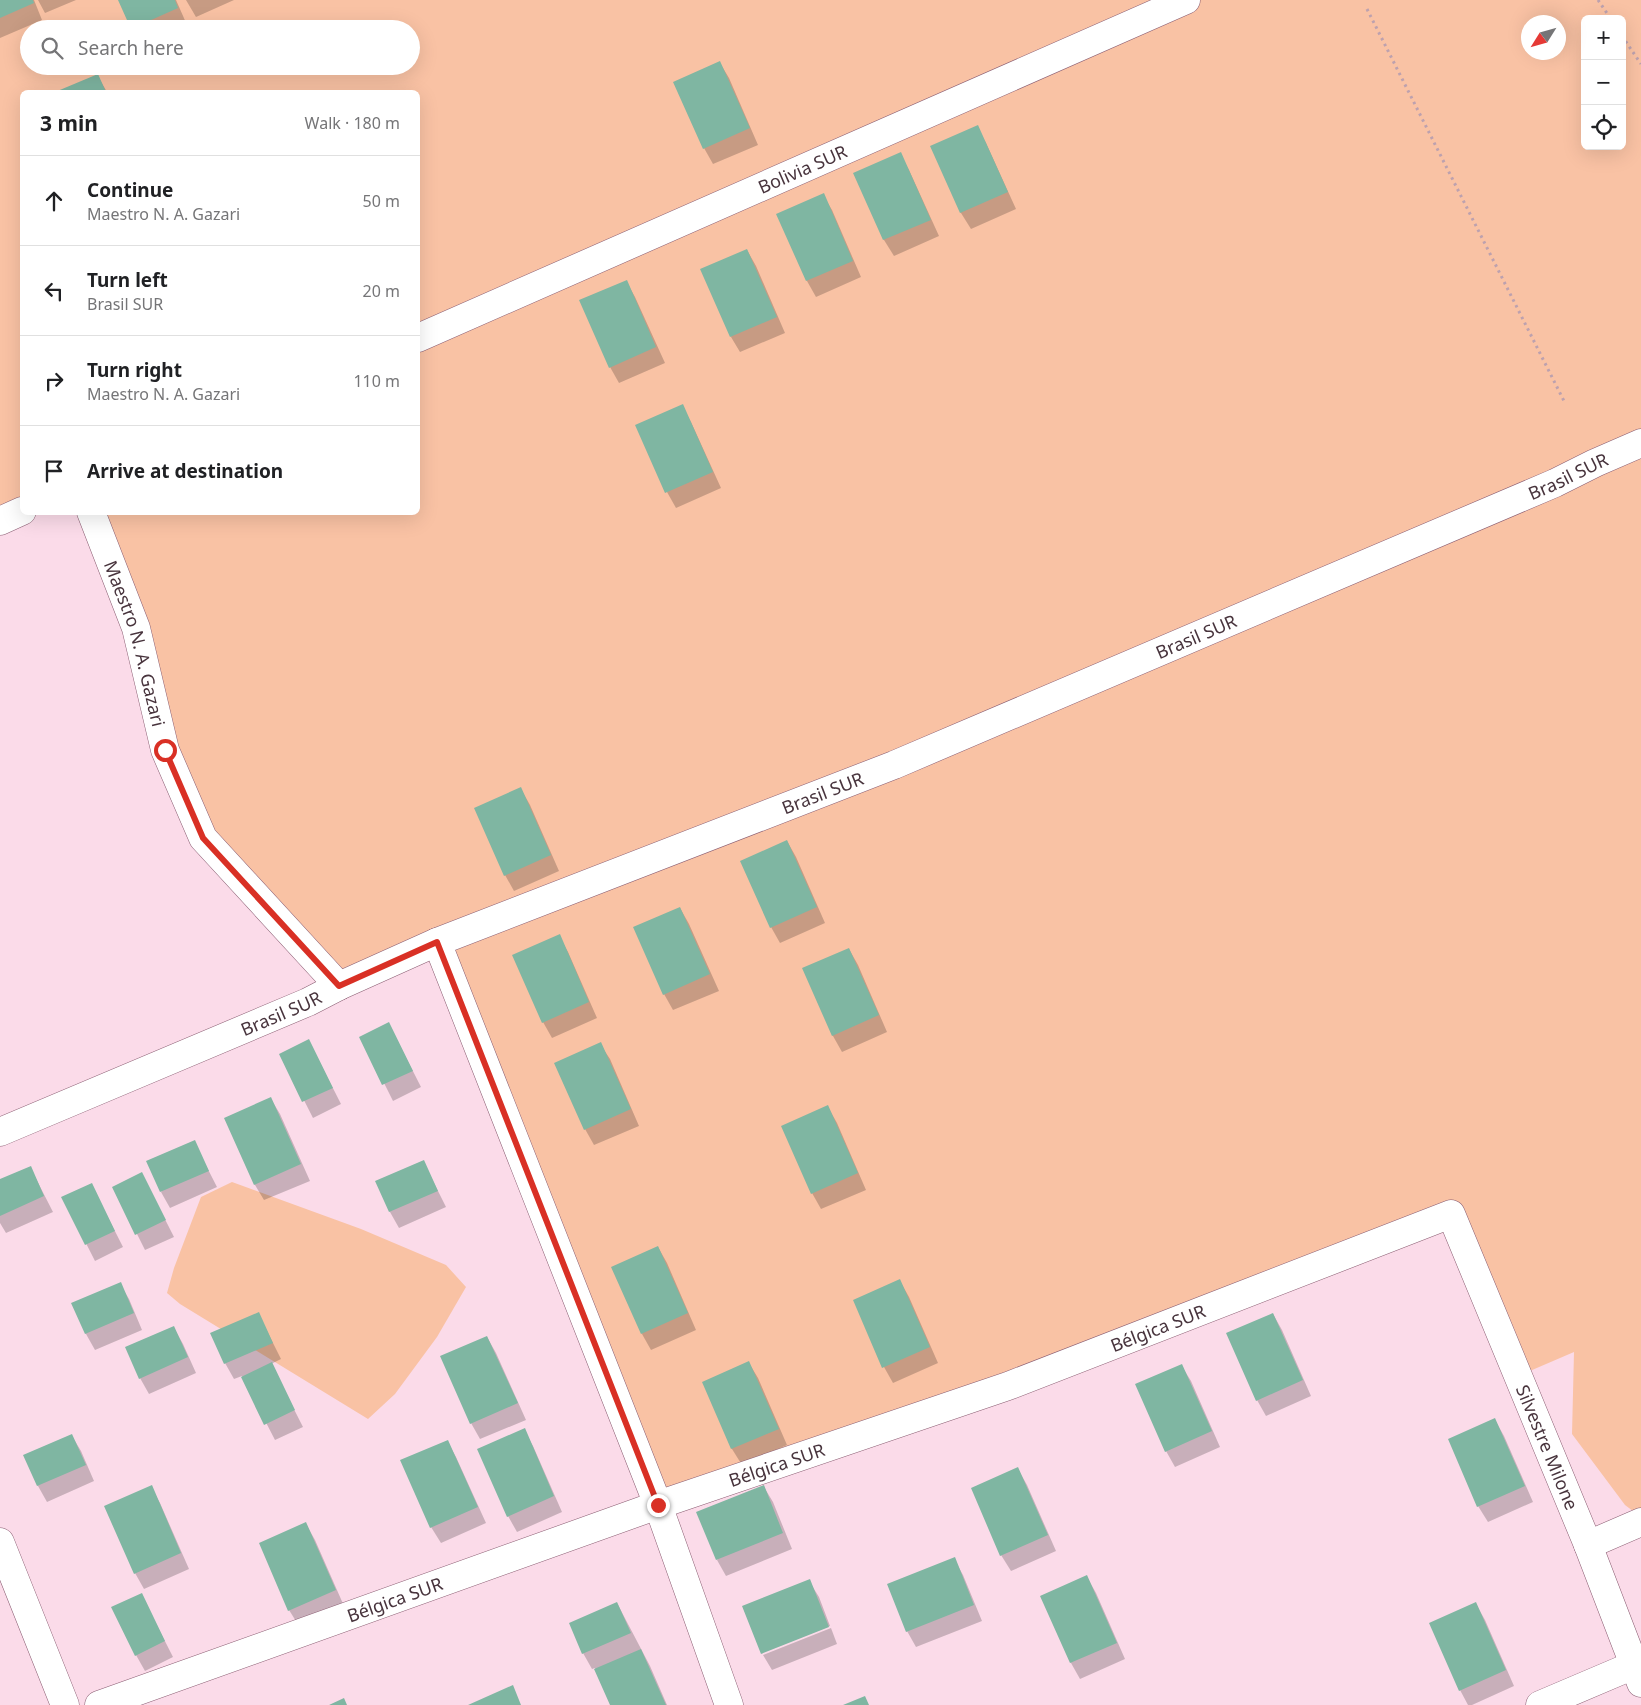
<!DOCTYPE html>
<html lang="en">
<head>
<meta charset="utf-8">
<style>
  :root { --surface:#fff; --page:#f2f2f2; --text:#202124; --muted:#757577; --line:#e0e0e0 }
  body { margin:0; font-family:"Noto Sans",sans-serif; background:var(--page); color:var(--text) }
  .controls { position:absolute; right:15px; top:15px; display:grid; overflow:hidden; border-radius:8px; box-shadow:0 5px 20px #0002 }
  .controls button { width:45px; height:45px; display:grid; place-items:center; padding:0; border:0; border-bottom:1px solid var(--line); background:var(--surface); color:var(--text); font:25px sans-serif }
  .compass { position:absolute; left:1521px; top:15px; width:45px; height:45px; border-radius:50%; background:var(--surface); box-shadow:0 5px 20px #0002; rotate:233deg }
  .stop { position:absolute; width:15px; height:15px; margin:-11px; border:4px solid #d93025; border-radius:50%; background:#fff }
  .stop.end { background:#d93025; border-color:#fff; box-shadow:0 1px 5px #0008 }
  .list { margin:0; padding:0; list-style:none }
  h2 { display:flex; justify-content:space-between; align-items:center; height:65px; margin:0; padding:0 20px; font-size:21px }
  h2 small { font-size:16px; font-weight:400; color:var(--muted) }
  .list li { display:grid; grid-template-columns:32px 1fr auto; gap:15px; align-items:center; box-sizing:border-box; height:90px; padding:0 20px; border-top:1px solid var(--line) }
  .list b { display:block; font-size:19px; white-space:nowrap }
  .list p { margin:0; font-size:16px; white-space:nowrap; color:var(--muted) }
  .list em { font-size:16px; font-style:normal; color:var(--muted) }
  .icon { flex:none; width:28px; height:28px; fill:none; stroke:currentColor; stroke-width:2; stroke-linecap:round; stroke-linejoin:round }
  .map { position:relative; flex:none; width:1641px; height:1705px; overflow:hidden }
  .search { position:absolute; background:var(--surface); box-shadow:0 5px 20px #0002; left:20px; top:20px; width:400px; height:55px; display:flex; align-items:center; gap:12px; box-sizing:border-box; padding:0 18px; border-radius:28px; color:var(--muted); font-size:19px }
  .panel { position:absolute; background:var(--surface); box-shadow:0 5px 20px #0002; left:20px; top:90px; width:400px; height:425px; border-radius:8px }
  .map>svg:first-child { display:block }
  .green { fill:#f9c2a4; fill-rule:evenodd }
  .shadow { fill:#0003 }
  .building { fill:#7fb6a2 }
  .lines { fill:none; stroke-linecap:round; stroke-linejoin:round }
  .minor-casing { stroke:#8a5d72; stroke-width:29 }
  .path { stroke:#bda1ae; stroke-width:3; stroke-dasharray:2.5 4; stroke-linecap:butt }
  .minor { stroke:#fff; stroke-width:28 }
  .route { stroke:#d93025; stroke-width:6 }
  .labels { text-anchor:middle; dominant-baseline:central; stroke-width:5; stroke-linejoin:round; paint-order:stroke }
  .street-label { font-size:18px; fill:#48343d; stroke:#faeff4 }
</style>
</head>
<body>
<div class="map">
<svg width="1641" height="1705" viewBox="0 0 1641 1705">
  <rect width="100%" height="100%" fill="#fbdbe9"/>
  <!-- green -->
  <path class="green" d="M0,0H1641V1517L1625,1505L1572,1434L1574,1352L1518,1376L1450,1214L658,1505L437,943L339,986L203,838L91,513L418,512V92H22V511L0,521ZM1585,19H1622V146H1585ZM1528,22H1558V52H1528ZM29,29H411V66H29Z
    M232,1182L361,1229L446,1265L466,1287L437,1337L395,1394L368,1419L180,1304L167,1293L174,1268L201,1197Z"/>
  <!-- shadow -->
  <path class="shadow" d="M0,0H34L42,20L0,38Z
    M38,0H76L45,13Z
    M119,0H176L187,25L177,29H132Z
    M186,0H234L196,17Z
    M720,63L729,78L758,145L713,164L704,148Z
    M97,75L107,92H58Z
    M977,127L986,143L1016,209L971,229L961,213L932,147Z
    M900,154L909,170L939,236L894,256L884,240L855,174Z
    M823,195L832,210L861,277L816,297L807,281L778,214Z
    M747,250L756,266L785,333L740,352L731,337Z
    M626,281L635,297L665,363L619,383L610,367Z
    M682,406L691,422L721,488L676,508L667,492Z
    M521,789L530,805L559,871L514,891L505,875Z
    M787,841L796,857L825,923L780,943L771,927Z
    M680,908L689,924L719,991L673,1010L664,994Z
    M559,936L568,952L597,1018L552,1038L543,1022Z
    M849,949L858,965L887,1032L842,1052L833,1036L804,969Z
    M389,1024L421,1087L393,1101L361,1037Z
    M309,1041L341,1104L313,1118L281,1055Z
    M600,1044L610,1059L639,1126L594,1145L585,1129Z
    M271,1099L280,1114L310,1181L264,1200L255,1185L226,1118Z
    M828,1107L837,1123L866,1190L821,1209L812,1193Z
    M194,1142L217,1187L170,1208L161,1192Z
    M423,1161L446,1207L399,1228L390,1212L377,1182Z
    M30,1167L53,1212L6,1233L0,1223V1180Z
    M142,1174L174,1237L145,1250L114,1188Z
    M91,1184L123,1247L95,1261L63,1198Z
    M658,1247L667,1263L696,1330L651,1350L642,1334Z
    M900,1281L909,1297L938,1363L893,1383L884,1367Z
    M120,1284L129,1299L142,1330L95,1350L86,1334L73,1304Z
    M258,1313L281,1359L271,1364L303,1427L275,1440L242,1376L234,1379L225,1363Z
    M1273,1314L1282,1330L1311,1396L1266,1416L1257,1400Z
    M174,1328L183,1344L196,1373L149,1394L140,1378Z
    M487,1337L496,1353L526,1420L480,1439L471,1423Z
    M749,1363L758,1378L787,1445L742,1465L732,1449L704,1382Z
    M1181,1365L1191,1381L1220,1447L1175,1467L1166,1451Z
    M1495,1420L1504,1436L1533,1502L1488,1522L1478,1506Z
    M524,1430L533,1446L562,1512L517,1532L508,1516Z
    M72,1436L81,1451L94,1481L47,1502L38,1486L25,1456Z
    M447,1441L456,1457L486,1523L441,1543L431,1527L402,1461Z
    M1018,1469L1027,1485L1056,1551L1011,1571L1001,1555Z
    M151,1487L160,1503L189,1569L144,1589L135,1573Z
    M764,1487L773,1502L792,1549L726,1576L717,1560Z
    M306,1524L315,1540L344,1606L299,1626L289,1610Z
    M954,1559L963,1575L982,1621L916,1647L907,1631Z
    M1087,1577L1096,1593L1125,1659L1080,1679L1071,1663L1041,1596Z
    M809,1581L819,1597L830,1626L763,1652V1654L743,1607Z
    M141,1594L173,1657L145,1671L136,1655Z
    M617,1603L650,1666L667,1705H611L595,1668L592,1669L583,1653Z
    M1476,1604L1485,1620L1514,1686L1472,1705H1468L1460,1690Z
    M831,1628L837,1644L772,1670L763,1655Z"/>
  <!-- building -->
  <path class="building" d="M0,0H33L34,3L0,18Z
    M118,0H175L178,8L131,29Z
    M720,61L750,128L703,149L673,82Z
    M98,74L106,92H55Z
    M978,125L1008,192L960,213L930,146Z
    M901,152L931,220L883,240L853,173Z
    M824,193L853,261L806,281L776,214Z
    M747,249L777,317L730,337L700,269Z
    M627,280L656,347L609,368L579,300Z
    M683,404L713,472L665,493L635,425Z
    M521,787L551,855L504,876L474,808Z
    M787,840L817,907L770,928L740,861Z
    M680,907L710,974L663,995L633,927Z
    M560,934L589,1002L542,1023L512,955Z
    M849,948L879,1015L832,1036L802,968Z
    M389,1022L413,1071L382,1085L359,1037Z
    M309,1039L333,1088L302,1102L279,1054Z
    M601,1042L631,1109L584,1130L554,1063Z
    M271,1097L301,1164L254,1185L224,1118Z
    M828,1105L858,1173L811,1194L781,1126Z
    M195,1140L209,1171L160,1192L146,1161Z
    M424,1160L438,1191L389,1212L375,1181Z
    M31,1166L44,1196L0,1216V1179Z
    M142,1172L166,1220L135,1235L112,1187Z
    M92,1183L115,1231L85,1245L61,1197Z
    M658,1246L688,1313L641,1334L611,1267Z
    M900,1279L930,1347L882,1368L853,1300Z
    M121,1282L134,1313L85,1334L71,1303Z
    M259,1312L273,1343L224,1364L210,1333Z
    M1273,1313L1303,1380L1256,1401L1226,1333Z
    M174,1326L188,1357L139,1379L125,1347Z
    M487,1336L518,1403L470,1424L440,1356Z
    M749,1361L779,1429L731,1449L702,1382Z
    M272,1362L295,1410L264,1425L241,1377Z
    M1182,1364L1212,1431L1165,1452L1135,1384Z
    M1495,1418L1525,1486L1477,1507L1448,1439Z
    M525,1428L554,1496L507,1517L477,1449Z
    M72,1434L86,1465L37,1486L23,1455Z
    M448,1440L478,1507L430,1528L400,1460Z
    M1018,1467L1048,1535L1000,1556L971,1488Z
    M152,1485L181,1553L134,1574L104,1506Z
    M764,1485L783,1533L716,1560L696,1512Z
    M306,1522L336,1590L288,1611L259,1543Z
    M955,1557L974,1605L906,1632L887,1584Z
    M1087,1575L1117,1643L1070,1663L1040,1596Z
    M810,1579L829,1627L761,1654L742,1606Z
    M142,1593L165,1641L135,1656L111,1607Z
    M617,1602L631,1633L582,1654L569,1623Z
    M1476,1602L1506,1670L1459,1691L1429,1623Z
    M641,1649L666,1705H610L594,1669Z
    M513,1685L521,1705H468Z
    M865,1696L869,1705H843Z
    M344,1698L347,1705H329Z"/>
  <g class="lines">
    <defs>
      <g id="minor">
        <path id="s1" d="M418,338L1186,0"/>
        <path id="s2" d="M91,512L136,628L165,750L203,838L339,986"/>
        <path d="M0,521L22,511"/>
        <path d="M437,942L658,1505L729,1705"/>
        <path id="s3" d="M0,1132L308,1002L339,986L437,942L894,765L1555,483L1595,463L1641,443"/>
        <path d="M0,1542L65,1705"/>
        <path d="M1588,1545L1641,1522"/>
        <path id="s4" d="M99,1705L658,1505L1008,1386L1451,1214L1588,1545L1641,1683"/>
        <path d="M1540,1705L1634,1665"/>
      </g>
    </defs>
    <!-- minor casing -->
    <use href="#minor" class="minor-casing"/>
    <!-- path -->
    <path class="path" d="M1598,0L1611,19
      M1367,9L1564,401
      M1622,36L1641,64"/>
    <!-- minor -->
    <use href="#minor" class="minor"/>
  </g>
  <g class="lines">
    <!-- route -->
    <path class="route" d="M165,750L203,838L339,986L437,942L658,1505"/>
  </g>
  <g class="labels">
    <!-- street labels -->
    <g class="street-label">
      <text stroke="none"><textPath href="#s1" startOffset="420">Bolivia SUR</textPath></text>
      <text stroke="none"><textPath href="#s3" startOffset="1700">Brasil SUR</textPath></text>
      <text stroke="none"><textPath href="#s3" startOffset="1295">Brasil SUR</textPath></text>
      <text stroke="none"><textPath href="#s2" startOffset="139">Maestro N. A. Gazari</textPath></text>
      <text stroke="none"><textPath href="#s3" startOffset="890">Brasil SUR</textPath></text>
      <text stroke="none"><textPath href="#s3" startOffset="305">Brasil SUR</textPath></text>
      <text stroke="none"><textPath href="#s4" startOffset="1124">Bélgica SUR</textPath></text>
      <text stroke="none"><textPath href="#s4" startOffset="1691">Silvestre Milone</textPath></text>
      <text stroke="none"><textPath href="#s4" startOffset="719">Bélgica SUR</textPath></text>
      <text stroke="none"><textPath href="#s4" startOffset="314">Bélgica SUR</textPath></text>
    </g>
  </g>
</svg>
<div class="controls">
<button>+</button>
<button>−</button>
<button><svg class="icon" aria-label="locate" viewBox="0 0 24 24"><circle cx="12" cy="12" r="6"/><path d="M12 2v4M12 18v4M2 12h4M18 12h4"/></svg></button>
</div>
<svg class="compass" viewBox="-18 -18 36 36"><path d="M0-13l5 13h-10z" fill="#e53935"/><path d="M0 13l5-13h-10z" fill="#757577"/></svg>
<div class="stop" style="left:165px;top:750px"></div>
<div class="stop end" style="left:658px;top:1505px"></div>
<div class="search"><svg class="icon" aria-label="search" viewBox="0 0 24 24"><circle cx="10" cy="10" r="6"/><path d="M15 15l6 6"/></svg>Search here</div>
<section class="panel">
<h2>3 min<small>Walk · 180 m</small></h2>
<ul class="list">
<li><svg class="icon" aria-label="ahead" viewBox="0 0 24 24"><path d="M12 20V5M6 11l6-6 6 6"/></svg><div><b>Continue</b><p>Maestro N. A. Gazari</p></div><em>50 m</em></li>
<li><svg class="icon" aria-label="left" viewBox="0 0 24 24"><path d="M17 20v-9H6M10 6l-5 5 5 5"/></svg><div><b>Turn left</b><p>Brasil SUR</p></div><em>20 m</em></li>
<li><svg class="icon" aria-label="right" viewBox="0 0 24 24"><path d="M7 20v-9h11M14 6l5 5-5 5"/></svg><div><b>Turn right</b><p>Maestro N. A. Gazari</p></div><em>110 m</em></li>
<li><svg class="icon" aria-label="arrive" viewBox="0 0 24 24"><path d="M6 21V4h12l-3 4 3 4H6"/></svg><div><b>Arrive at destination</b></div></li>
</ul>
</section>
</div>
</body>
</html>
